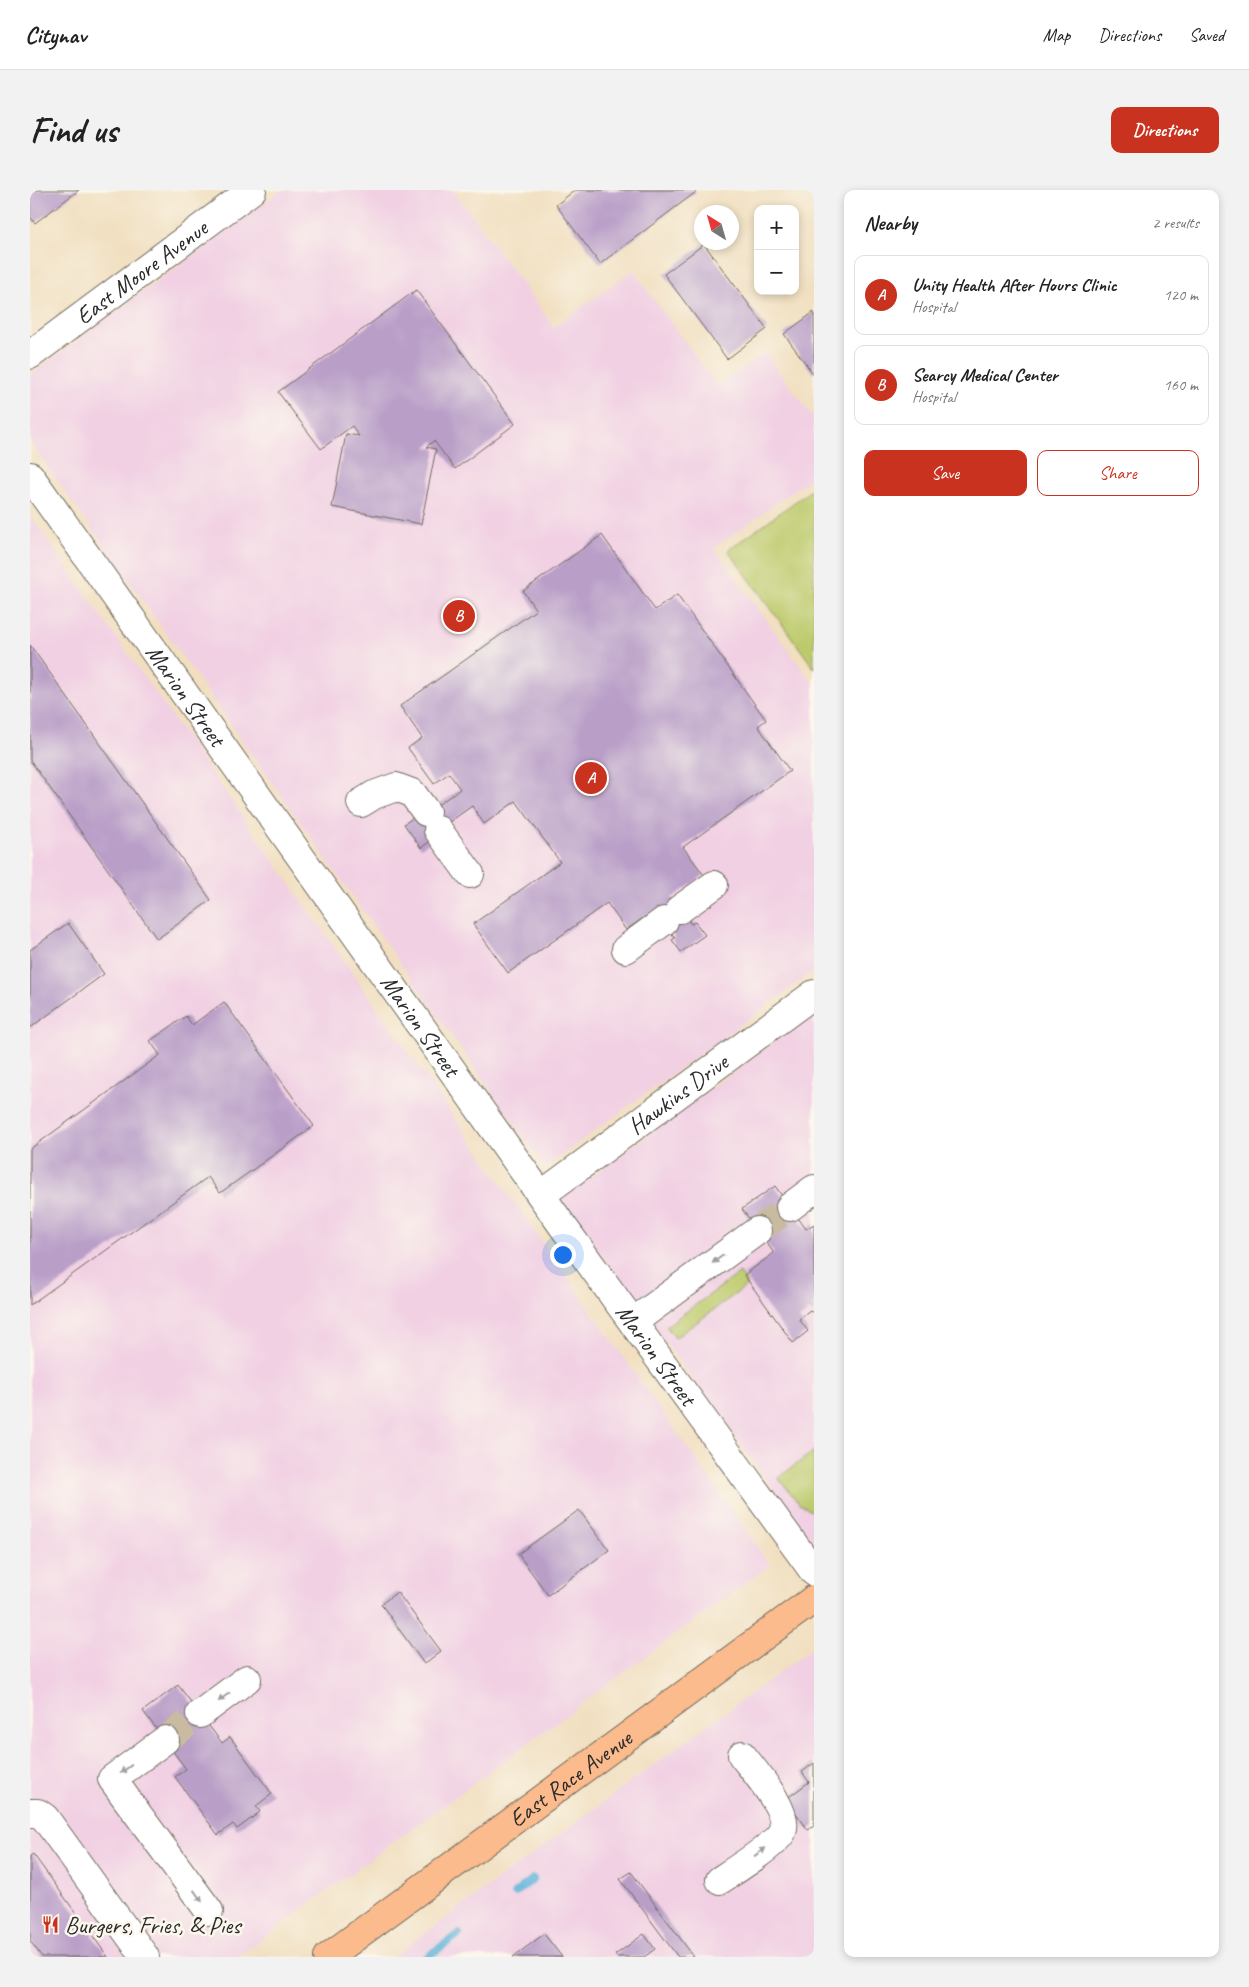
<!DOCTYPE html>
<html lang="en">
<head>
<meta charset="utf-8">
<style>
  :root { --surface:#fff; --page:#f2f2f2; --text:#222; --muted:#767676; --line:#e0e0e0; --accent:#c8321e }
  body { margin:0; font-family:Caveat,sans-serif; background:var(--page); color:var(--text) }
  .controls { position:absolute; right:15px; top:15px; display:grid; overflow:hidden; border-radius:10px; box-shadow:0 2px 8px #0003 }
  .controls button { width:45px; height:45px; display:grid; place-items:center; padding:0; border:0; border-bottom:1px solid var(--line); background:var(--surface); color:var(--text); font:25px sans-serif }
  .compass { position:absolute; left:664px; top:15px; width:45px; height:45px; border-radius:50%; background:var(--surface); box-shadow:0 2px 8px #0003; rotate:323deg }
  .you { position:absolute; left:532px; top:1064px; width:18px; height:18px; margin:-12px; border:4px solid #fff; border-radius:50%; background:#1a73e8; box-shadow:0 0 0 8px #1a73e833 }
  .badge { display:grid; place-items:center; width:32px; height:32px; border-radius:50%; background:var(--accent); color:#fff; font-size:16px; font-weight:700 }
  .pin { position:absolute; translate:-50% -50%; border:2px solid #fff; box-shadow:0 1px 5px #0006 }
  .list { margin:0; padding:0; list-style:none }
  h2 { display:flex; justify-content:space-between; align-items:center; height:65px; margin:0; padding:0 20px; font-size:21px }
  h2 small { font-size:16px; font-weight:400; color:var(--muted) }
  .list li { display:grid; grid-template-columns:32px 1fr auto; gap:15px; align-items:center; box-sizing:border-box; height:80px; margin:0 10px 10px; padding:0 10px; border:1px solid var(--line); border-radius:10px }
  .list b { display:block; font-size:19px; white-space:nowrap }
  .list p { margin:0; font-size:16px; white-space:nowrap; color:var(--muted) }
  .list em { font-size:16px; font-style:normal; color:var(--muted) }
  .actions { display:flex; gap:10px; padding:15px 20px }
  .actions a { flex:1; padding:11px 0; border:1px solid var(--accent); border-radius:10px; text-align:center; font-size:18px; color:var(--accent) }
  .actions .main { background:var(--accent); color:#fff }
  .map { position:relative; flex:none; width:784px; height:1767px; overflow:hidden; border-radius:10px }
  header { display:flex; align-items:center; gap:30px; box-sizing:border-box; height:70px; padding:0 25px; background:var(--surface); border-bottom:1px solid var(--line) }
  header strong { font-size:24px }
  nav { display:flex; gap:28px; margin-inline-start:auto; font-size:18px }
  .intro { display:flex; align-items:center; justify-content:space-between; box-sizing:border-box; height:120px; padding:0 30px }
  h1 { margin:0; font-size:35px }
  .button { padding:12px 22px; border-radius:10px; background:var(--accent); color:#fff; font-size:18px; font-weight:700 }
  main { display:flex; gap:30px; padding:0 30px }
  aside { flex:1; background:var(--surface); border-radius:10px; box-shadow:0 2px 8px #0003 }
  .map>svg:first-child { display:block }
  .built { fill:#f1d0e3 }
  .green { fill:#bdca6c; stroke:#747a4c }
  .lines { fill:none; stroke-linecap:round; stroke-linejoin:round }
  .stream { stroke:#5db2d9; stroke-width:8 }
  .building { fill:#b99fc8 }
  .minor-tunnel { stroke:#c9bba2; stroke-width:28; stroke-dasharray:28 14; stroke-linecap:butt }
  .minor-casing { stroke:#706a5f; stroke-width:30 }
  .major-casing { stroke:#706a5f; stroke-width:30 }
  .minor { stroke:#fff; stroke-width:28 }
  .major { stroke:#fbbb8c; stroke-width:28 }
  .oneway { fill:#a0a0a0 }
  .labels { text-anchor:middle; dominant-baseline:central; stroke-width:5; stroke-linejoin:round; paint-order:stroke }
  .street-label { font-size:24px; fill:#2b2b2b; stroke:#fbf7ec }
  .poi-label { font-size:24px; fill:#2b2b2b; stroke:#fbf7ec; text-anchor:start }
</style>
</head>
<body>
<header>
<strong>Citynav</strong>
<nav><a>Map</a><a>Directions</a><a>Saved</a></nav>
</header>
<div class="intro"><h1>Find us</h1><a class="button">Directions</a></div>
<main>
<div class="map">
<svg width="784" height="1767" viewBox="0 0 784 1767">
  <rect width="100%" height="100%" fill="#fbf7ec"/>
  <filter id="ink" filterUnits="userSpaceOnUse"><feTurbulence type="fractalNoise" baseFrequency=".02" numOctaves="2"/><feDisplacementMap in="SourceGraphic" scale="10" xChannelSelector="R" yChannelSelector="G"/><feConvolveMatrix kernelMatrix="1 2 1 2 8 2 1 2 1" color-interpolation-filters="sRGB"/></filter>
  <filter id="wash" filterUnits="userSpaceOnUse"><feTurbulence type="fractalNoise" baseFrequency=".0096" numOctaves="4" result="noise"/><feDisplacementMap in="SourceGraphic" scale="20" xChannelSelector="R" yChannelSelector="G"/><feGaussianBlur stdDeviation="1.12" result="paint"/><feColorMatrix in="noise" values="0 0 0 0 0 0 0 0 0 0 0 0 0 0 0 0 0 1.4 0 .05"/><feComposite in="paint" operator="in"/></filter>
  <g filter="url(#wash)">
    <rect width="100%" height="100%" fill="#f1dfc0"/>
    <!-- built -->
    <path class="built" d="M252,0H423L524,137L603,80L687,196L735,163L784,228V286L684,358L784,495V781L515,977L0,252V185Z
      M0,325L740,1375L208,1767H0Z
      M784,823V1353L783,1354L530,1009Z
      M784,1457V1767H363Z"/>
    <!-- green -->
    <path class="green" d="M784,298V478L698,360Z
      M710,1083L718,1095L645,1148L636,1136Z
      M784,1261V1323L769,1313L748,1288Z"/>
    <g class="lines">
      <!-- stream -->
      <path class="stream" d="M485,1703L503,1689
        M397,1767L429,1744"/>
    </g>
    <g id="blocks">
      <!-- building -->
      <path class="building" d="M0,0H49L5,33L0,27Z
        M545,0H665L666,2L570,74L526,15Z
        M674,54L737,139L697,169L634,84Z
        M386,100L485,234L425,279L404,251L396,257L406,259L391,334L302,317L316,244L329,246L322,236L291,259L248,202Z
        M784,122V185L754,144Z
        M572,345L625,420L647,405L736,530L728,536L760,581L653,657L674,685L642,708L661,734L665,732L675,745L651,762L642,750L645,748L625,720L596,740L577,713L478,783L443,734L530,672L486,611L454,634L442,616L401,645L404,648L391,658L374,634L387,625L389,628L430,599L419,583L404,594L378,558L392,548L370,516L506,420L493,401Z
        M0,455L181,710L127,749L0,570Z
        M38,733L74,784L0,838V760Z
        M194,812L284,936L190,1003L178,987L0,1115V959L130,865L120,851L156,826L162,835Z
        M745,996L776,1039L784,1034V1123L780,1121L769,1129L778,1141L763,1153L714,1085L744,1063L712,1019Z
        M549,1320L579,1360L518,1405L488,1364Z
        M367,1402L411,1461L394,1474L351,1414Z
        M148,1495L192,1553L200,1547L242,1604L226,1616L230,1622L207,1639L203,1634L188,1645L145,1587L156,1579L113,1521Z
        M784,1573V1636L778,1640L756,1609L779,1592L772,1582Z
        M3,1664L78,1767H12L0,1751V1666Z
        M601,1682L664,1767H648L590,1689Z
        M514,1744L532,1767H483Z
        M614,1744L625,1759L614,1767H587L585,1765Z"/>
    </g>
  </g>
  <g filter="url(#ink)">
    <use href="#blocks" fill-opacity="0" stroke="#706a5f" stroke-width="1"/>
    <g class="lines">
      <!-- minor-tunnel -->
      <path class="minor-tunnel" d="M727,1041L760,1017
        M135,1550L170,1524"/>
      <defs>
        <g id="minor">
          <path id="s1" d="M0,165L222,0"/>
          <path id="s2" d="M0,286L532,1035L784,1382"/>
          <path d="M331,613L344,605L366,597L382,603L396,622"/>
          <path d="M408,640L440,684"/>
          <path d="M650,719L684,695"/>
          <path d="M596,759L634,731"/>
          <path id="s3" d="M511,1005L784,804"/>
          <path d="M760,1017L784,999"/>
          <path d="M603,1132L727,1041"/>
          <path d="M170,1524L217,1489"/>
          <path d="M135,1550L82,1589L179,1721"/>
          <path d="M0,1623H8L15,1628L115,1767"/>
          <path d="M690,1690C704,1681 745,1655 752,1642C761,1622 724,1581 712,1565"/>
        </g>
        <g id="major">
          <path id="s4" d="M298,1767L784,1409"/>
        </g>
      </defs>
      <!-- minor casing -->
      <use href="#minor" class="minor-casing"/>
      <!-- major casing -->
      <use href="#major" class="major-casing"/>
      <!-- minor -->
      <use href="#minor" class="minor"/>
      <!-- major -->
      <use href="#major" class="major"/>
    </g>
    <!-- one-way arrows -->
    <defs><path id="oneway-solid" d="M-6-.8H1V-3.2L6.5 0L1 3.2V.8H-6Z" transform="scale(1.25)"/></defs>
    <g class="oneway">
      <use href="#oneway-solid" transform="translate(688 1069) rotate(144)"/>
      <use href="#oneway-solid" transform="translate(194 1507) rotate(143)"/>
      <use href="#oneway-solid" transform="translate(96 1579) rotate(144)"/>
      <use href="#oneway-solid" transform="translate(730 1662) rotate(-36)"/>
      <use href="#oneway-solid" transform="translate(168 1706) rotate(54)"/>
    </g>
  </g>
  <!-- icons -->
  <defs>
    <symbol id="restaurant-bare" viewBox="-9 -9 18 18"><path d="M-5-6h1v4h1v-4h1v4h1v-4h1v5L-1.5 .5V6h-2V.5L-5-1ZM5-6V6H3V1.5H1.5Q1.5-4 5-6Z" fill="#c8321e" stroke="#fbf7ec" stroke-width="2.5" paint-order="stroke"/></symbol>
  </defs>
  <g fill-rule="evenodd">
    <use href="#restaurant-bare" x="8" y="1722" width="25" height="25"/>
  </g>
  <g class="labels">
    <!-- street labels -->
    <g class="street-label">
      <text stroke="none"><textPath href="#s1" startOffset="139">East Moore Avenue</textPath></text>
      <text stroke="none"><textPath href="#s2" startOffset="269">Marion Street</textPath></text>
      <text stroke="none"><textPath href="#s2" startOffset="674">Marion Street</textPath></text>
      <text stroke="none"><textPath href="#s3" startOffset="170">Hawkins Drive</textPath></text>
      <text stroke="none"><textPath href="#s2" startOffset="1079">Marion Street</textPath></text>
      <text stroke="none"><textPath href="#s4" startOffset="301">East Race Avenue</textPath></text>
    </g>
    <!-- poi labels -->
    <g class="poi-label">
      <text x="35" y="1735">Burgers, Fries, &amp; Pies</text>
    </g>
  </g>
</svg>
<div class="controls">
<button>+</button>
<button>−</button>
</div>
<svg class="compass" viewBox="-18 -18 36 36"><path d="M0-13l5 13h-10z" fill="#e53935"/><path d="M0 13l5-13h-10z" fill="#767676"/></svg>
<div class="you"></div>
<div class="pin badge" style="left:561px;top:588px">A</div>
<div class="pin badge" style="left:429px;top:426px">B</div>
</div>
<aside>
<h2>Nearby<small>2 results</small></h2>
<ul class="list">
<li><span class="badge">A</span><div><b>Unity Health After Hours Clinic</b><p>Hospital</p></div><em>120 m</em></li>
<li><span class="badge">B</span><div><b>Searcy Medical Center</b><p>Hospital</p></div><em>160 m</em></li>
</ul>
<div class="actions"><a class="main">Save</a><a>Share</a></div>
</aside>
</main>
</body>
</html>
